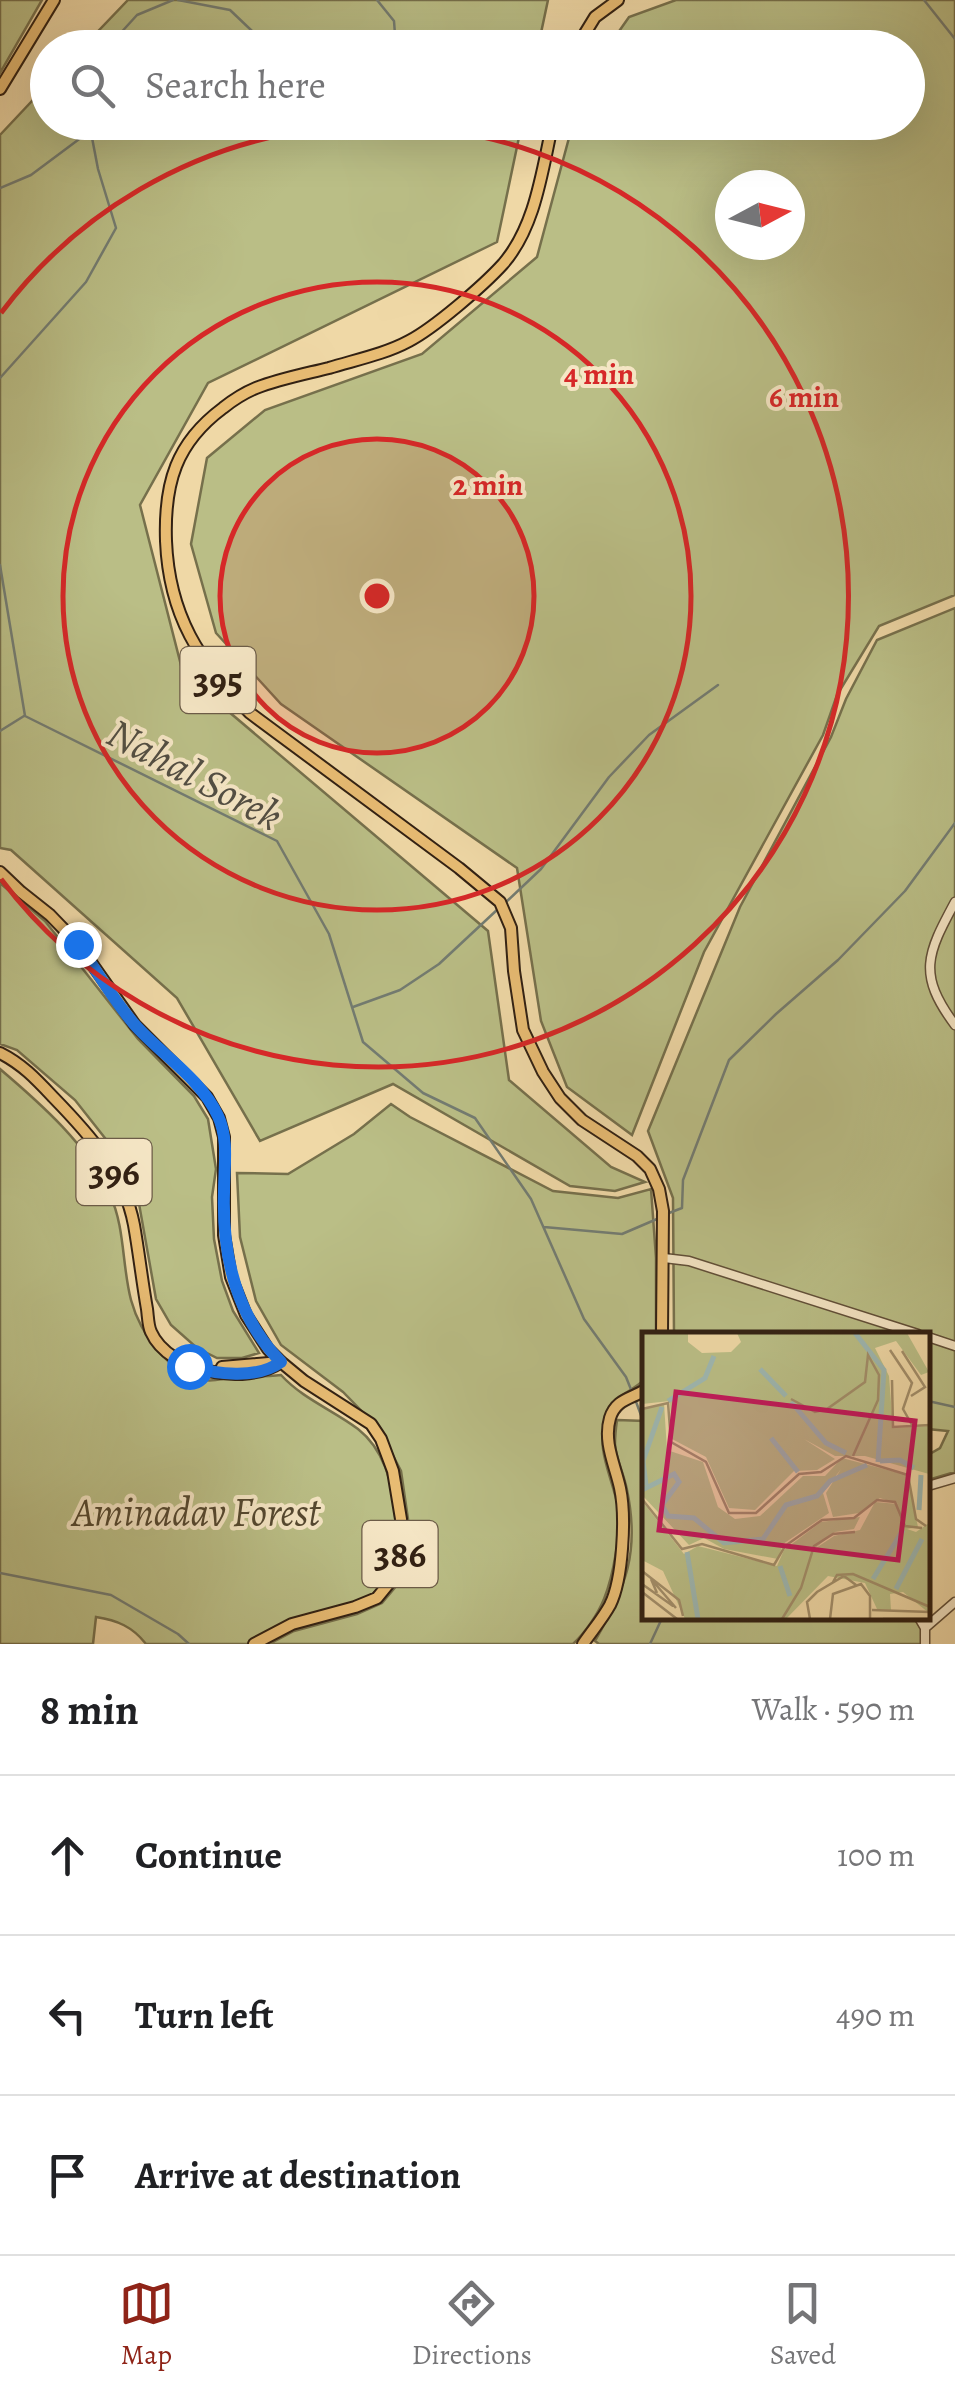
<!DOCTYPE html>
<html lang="en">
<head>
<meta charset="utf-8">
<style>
  :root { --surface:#fff; --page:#f2f2f2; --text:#202124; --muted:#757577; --line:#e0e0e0; --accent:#8f2418 }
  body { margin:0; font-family:Alegreya,serif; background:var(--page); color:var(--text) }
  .compass { position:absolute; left:715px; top:170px; width:90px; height:90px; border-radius:50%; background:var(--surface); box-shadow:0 10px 40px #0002; rotate:83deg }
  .stop { position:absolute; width:30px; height:30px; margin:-22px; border:8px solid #1a73e8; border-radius:50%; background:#fff }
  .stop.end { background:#1a73e8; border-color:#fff; box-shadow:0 2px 10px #0008 }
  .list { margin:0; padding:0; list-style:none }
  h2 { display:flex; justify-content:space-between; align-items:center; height:130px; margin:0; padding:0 40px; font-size:42px }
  h2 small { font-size:32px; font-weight:400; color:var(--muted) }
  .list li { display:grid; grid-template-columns:65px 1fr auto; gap:30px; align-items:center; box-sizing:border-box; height:160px; padding:0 40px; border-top:2px solid var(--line) }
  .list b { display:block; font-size:38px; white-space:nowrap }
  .list em { font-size:32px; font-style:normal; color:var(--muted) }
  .icon { flex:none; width:55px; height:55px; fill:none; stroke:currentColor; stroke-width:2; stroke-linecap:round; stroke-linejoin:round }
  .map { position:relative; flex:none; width:955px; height:1644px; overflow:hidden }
  .search { position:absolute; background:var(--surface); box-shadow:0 10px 40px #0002; left:30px; right:30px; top:30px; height:110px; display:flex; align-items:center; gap:25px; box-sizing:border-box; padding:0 35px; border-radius:55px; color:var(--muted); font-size:38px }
  .sheet { height:610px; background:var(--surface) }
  nav { display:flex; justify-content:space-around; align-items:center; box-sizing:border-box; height:140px; border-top:2px solid var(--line); background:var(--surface); font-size:28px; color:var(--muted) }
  nav a { display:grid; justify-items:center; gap:5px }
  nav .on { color:var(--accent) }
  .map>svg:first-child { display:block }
  .green { fill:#babe86; stroke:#76704c; stroke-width:2.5; fill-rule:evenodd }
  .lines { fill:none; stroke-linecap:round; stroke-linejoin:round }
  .stream { stroke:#737c72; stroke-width:2.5 }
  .minor-casing { stroke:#614f38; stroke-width:11 }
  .major-casing { stroke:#322113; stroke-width:14 }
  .minor { stroke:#f5e6c5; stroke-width:8 }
  .major { stroke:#e8bc73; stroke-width:10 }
  .route { stroke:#1a73e8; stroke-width:12 }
  .ring { fill:none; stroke:#d62828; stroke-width:5 }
  .labels { text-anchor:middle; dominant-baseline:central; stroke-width:8; stroke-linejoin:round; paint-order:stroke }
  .shield { fill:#f5e6c5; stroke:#6c5c48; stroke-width:2.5 }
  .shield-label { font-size:38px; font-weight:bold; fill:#322113 }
  .park-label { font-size:40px; font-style:italic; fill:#544830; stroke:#f5e6c5 }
  .water-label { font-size:42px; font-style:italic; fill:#524e43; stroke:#f5e6c5 }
  .inset-river { fill:none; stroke:#9eb8b2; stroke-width:5 }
  .inset-road { fill:none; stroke:#a38f6b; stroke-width:2.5 }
  .view { fill:#c2185b; fill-opacity:0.15; stroke:#c2185b; stroke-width:5 }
  .inset-edge { fill:none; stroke:#322113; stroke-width:5 }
  .centre { fill:#d62828; stroke:#f5e6c5; stroke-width:5 }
  .ring-label { font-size:30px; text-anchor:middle; font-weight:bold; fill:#d62828; stroke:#f5e6c5; stroke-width:8; stroke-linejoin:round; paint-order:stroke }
</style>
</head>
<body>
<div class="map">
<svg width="955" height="1644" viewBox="0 0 955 1644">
  <rect width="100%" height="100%" fill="#efd8a6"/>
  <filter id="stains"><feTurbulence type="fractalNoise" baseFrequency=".002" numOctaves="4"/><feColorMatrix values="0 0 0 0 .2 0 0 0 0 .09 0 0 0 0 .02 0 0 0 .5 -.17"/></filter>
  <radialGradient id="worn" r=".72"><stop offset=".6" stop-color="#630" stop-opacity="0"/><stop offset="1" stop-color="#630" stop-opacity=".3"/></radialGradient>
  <!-- green -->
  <path class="green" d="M0,0H42L0,73Z
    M128,0H548L538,47H83Z
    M676,0H955V595L879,626L837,695L823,735L704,952L632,1135L567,1087L541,1021L517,868L281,704L216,633L191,544L207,458L265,410L422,354L537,257L573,123L908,122V48L608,47L629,17ZM730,185H790V245H730Z
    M47,85L48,122L522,123L497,242L208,383L140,505L183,673L488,931L509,1080L611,1167L645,1182L615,1191L570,1186L393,1084L260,1141L177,998L11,850L0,848V135Z
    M955,608V1472L928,1480V1455L940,1448L948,1431L928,1429V1334H674L673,1198L648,1131L740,907L831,737L846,699L877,640Z
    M0,883L45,921L138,1039L194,1096L208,1119L216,1169L212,1197L214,1239L222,1281L233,1311L259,1353L242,1358H217L197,1348L171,1325L156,1299L138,1198L123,1161L75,1100L17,1050L0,1044Z
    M0,1069C40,1103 89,1146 110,1195C125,1227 122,1266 131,1300C140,1333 169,1375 205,1380C215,1382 226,1377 236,1377C251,1376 266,1377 281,1375C303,1399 333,1410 358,1429C390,1454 396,1499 396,1536C396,1562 390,1582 368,1597L250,1644H146C133,1627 117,1620 96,1617L93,1644H0Z
    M391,1104L410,1117L553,1191L618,1198L651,1189L656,1258V1334H645V1379C629,1395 617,1391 607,1416C594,1447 612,1476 618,1507C622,1529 613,1577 604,1599C598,1614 585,1633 573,1644H269L294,1631L357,1614L382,1603L397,1585L407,1559L408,1519L401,1471L379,1429L343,1392L281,1345L256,1301L240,1237L237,1173L288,1174L354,1134Z
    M617,1420L645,1421V1616L914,1617L923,1632L922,1644H599L595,1641C626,1587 640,1552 627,1490C624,1474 616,1459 615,1444C615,1436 616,1427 617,1420Z"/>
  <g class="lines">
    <!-- stream -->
    <path class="stream" d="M178,0L230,10L270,48
      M377,0L394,21L396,48
      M924,0L955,39
      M107,48L137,15L173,0
      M0,188L31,175L90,131
      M0,378L86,282L116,228L98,169L89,122
      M0,565L25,716L277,841L329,934L363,1042L423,1093L475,1118L531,1199L584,1319L626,1377L632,1392
      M0,731L24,716
      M504,904L541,869L609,777L649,735L718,685
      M353,1007L400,990L439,964L498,909
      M669,1213L682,1208L683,1180L729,1060L776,1014L838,960L905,891L955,823
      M544,1227L622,1234L657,1219
      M635,1399L645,1426
      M928,1401L955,1407
      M0,1573L111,1595L178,1634L189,1644
      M650,1644L663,1616"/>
    <defs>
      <path id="minor" d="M955,902C927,954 917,974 955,1025
        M664,1258L689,1261L918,1334
        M928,1337L955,1346
        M928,1486L955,1478
        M918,1616L925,1628V1644
        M925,1628L955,1602"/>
      <path id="major" d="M576,48L595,17L618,0
        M0,89L54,0
        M553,122C542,170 536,226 503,264C483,286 434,328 409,341C385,354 355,360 329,368C305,374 279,379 256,388C244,393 233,400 223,408C176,443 164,483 166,541C169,615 199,662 250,713L459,868L500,902L511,928L514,971L523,1030L543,1072L560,1098L582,1120L637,1156L650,1169L659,1189L663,1211L662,1334
        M0,872L21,892L50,915L78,944L135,1025L207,1097L219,1118L224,1137V1235L231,1277L246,1315L268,1349L281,1362L304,1381L371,1424L381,1439L393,1471L401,1519L400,1558L390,1582L377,1598L355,1607L292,1624L254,1644
        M0,1053C22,1064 36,1079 53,1097C89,1134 124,1172 134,1225C139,1253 142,1281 147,1309C148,1316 148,1326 151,1332C169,1373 247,1386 281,1362
        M222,1367L280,1362
        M583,1644C592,1631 603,1618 610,1605C623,1579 626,1516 620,1488C615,1465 603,1442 610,1418C616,1399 631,1399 645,1390"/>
    </defs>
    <!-- minor casing -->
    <use href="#minor" class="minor-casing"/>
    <!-- major casing -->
    <use href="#major" class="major-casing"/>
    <!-- minor -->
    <use href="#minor" class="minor"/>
    <!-- major -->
    <use href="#major" class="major"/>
  </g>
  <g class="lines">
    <!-- route -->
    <path class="route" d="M78,944C96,970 114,1001 135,1025C162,1055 201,1079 218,1116C229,1139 224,1167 224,1192C222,1255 236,1316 281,1362C256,1380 216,1374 189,1366"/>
  </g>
  <!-- distance rings -->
  <circle cx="377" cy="596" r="157" fill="#d62828" fill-opacity=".12"/>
  <g class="ring">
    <circle cx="377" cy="596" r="157"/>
    <circle cx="377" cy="596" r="314"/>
    <path d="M1 313A471 471 0 1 1 1 879"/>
  </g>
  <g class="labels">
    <!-- shield labels -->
    <g class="shield">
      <rect x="180.5" y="647" width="75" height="66" rx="8"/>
      <rect x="76.5" y="1139" width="75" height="66" rx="8"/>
      <rect x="362.5" y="1521" width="75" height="66" rx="8"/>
    </g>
    <g class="shield-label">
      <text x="218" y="680">395</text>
      <text x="114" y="1172">396</text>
      <text x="400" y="1554">386</text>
    </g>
    <!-- park labels -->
    <g class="park-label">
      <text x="196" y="1512">Aminadav Forest</text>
    </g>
    <!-- water labels -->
    <g class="water-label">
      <text transform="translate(195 774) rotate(28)">Nahal Sorek</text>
    </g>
  </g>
  <!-- overview -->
  <g transform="translate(642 1332)">
    <rect width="288" height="288" fill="#efd8a6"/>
    <path d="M0,1H46V10L60,21L89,20L99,10L95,1H265L287,40L279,43L254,9L233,16L247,44L251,96L287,94V142L223,124H193L162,107L193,127L175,138L152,139L113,178L87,176L64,125L30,107L28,69L0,72ZM22,71L25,118L61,130L76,175L93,187L118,184L161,144H183L200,126L265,143L276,195L265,197L274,200L287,191V281L261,260L248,262L249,278L235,277L223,251L186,244L144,287H43L21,239L0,228V169L42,222L56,214L135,234L142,218L179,190L218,185L212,197L193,200L171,218L192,204L218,198L233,170L256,172L238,166L217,181L191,185L184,161L199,137L181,161L187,181L141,212L136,227L82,217L62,206L47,213L0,163V78Z" fill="#babe86"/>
    <path class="inset-river" d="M213,1L242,38L236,130M118,37L144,64M26,69L63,46L72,24M149,70L184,111L204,121M129,106L156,140M238,129L258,128L272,136M4,153L1,129L20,75M0,158L32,142L37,150L20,173L26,184L52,186L82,211L121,207L144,173L175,164L188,149L225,133M277,178L279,143M45,220L56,287M138,234L148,264M231,247L261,198M254,257L280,207"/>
    <path class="inset-road" d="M248,18L270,51L261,77L270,93M260,19L283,55L269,64M250,48L251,95L288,93M149,67L173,80L185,77L223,50L226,23L237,43L236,68L211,124M0,77L26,71L29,110L64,130L87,181H114L157,142L179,140L204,124L266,143L274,187L284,194M0,167L40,217L60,212L132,233L143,214L180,188L212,186L235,168L253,170L263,194L280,196M0,239L37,268L41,284M191,250L195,243L211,242L288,275M0,252L31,274M0,260L35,287M15,261L9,247L34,276M230,278L288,280M140,287L159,256L172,214L191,202L213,200M168,287L165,270L175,260L202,244L214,253M188,287L191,262L219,252L228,264V287M241,287H287"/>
    <path class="view" d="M34,60L273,89L256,228L17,198Z"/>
    <rect width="288" height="288" class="inset-edge"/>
  </g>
  <circle cx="377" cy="596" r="15" class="centre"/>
  <g class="ring-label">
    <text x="599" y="384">4 min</text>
    <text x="804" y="407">6 min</text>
    <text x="488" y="495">2 min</text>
  </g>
  <rect width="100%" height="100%" filter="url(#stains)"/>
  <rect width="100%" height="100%" fill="url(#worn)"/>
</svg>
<svg class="compass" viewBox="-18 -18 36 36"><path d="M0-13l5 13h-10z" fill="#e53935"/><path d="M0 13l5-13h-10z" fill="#757577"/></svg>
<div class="stop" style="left:189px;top:1366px"></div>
<div class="stop end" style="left:78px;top:944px"></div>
<div class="search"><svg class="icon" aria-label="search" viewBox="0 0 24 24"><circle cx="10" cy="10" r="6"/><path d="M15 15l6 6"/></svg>Search here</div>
</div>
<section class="sheet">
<h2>8 min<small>Walk · 590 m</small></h2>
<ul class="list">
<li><svg class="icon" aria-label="ahead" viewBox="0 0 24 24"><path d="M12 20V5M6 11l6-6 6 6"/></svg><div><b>Continue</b></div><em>100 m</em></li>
<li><svg class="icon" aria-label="left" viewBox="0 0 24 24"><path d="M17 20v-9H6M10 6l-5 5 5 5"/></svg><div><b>Turn left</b></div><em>490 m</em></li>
<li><svg class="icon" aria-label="arrive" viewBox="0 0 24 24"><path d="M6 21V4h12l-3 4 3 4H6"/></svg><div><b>Arrive at destination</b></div></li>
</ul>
</section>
<nav>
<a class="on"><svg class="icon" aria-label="map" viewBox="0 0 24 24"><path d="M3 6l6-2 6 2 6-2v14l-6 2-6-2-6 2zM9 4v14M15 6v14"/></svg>Map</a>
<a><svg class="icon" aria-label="directions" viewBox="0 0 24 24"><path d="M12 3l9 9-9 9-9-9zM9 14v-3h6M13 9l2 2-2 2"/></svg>Directions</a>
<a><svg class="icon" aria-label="saved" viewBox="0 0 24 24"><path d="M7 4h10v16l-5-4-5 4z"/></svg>Saved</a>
</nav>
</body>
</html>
